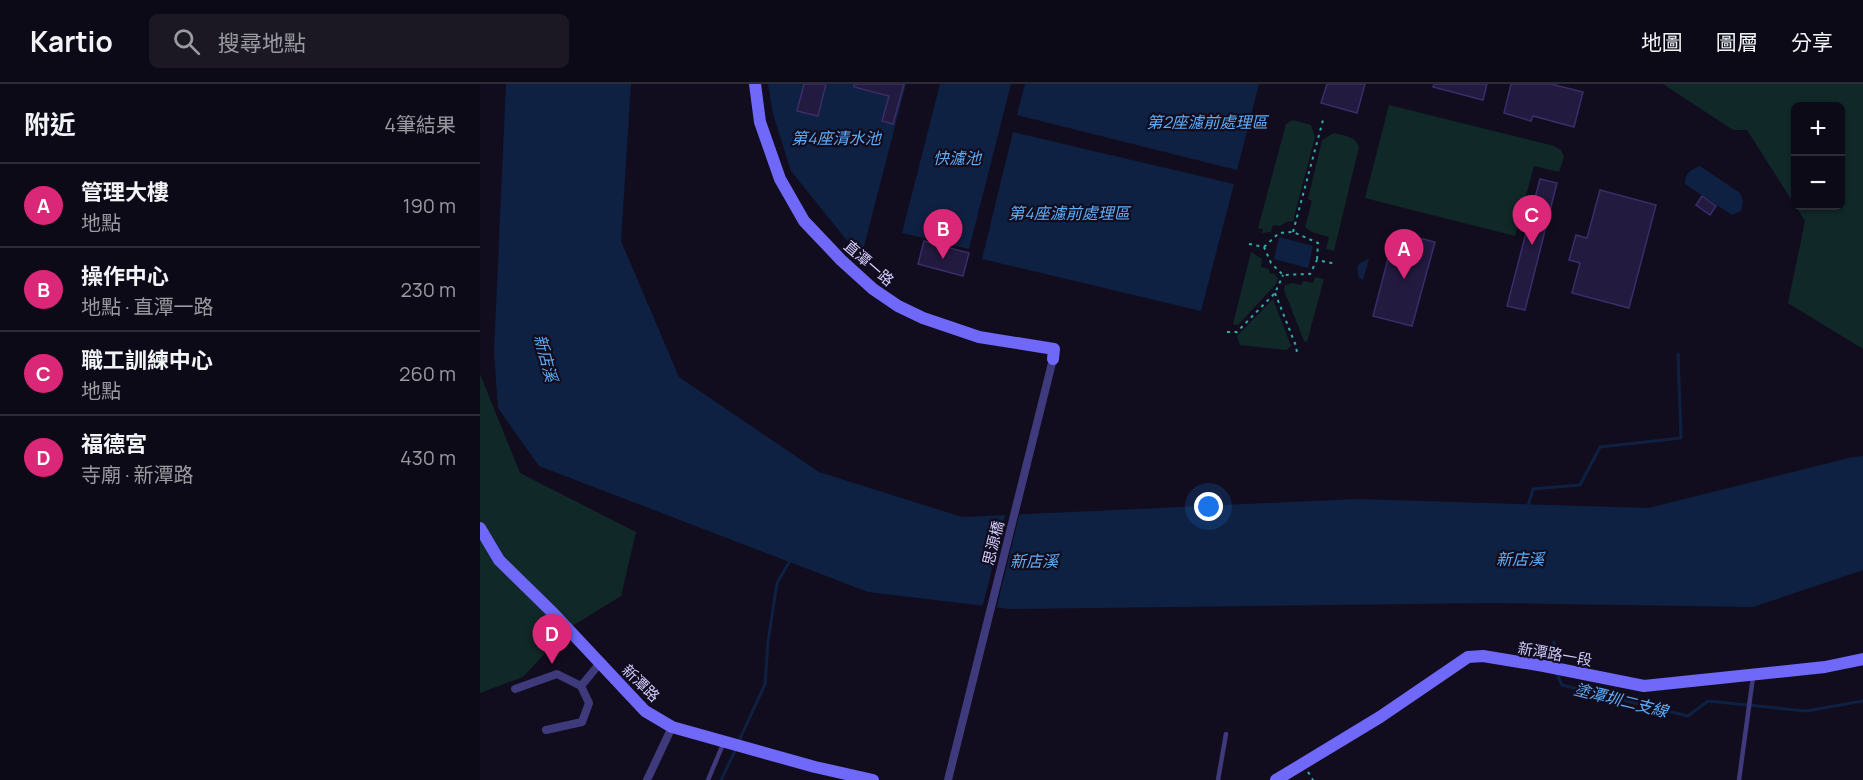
<!DOCTYPE html>
<html lang="zh-TW">
<head>
<meta charset="utf-8">
<style>
  :root { --surface:#0d0a17; --page:#1b1824; --text:#f1f3f6; --muted:#9a9aa1; --line:#2d2b36; --accent:#db2777 }
  body { margin:0; font-family:Manrope,"Noto Sans TC",sans-serif; background:var(--page); color:var(--text) }
  .controls { position:absolute; right:18px; top:18px; display:grid; overflow:hidden; border-radius:9px; box-shadow:0 2px 4px #0004 }
  .controls button { width:54px; height:54px; display:grid; place-items:center; padding:0; border:0; border-bottom:2px solid var(--line); background:var(--surface); color:var(--text); font:30px sans-serif }
  .you { position:absolute; left:729px; top:423px; width:21px; height:21px; margin:-15px; border:4px solid #fff; border-radius:50%; background:#1a73e8; box-shadow:0 0 0 9px #1a73e833 }
  .badge { display:grid; place-items:center; width:39px; height:39px; border-radius:50%; background:var(--accent); color:#fff; font-size:20px; font-weight:700 }
  .pin { position:absolute; translate:-50% -50px; filter:drop-shadow(0 2px 3px #0008) }
  .pin::after { content:''; position:absolute; top:32px; width:21px; height:18px; background:inherit; clip-path:polygon(0 0,100% 0,50% 100%) }
  .list { margin:0; padding:0; list-style:none }
  h2 { display:flex; justify-content:space-between; align-items:center; height:78px; margin:0; padding:0 24px; font-size:26px }
  h2 small { font-size:20px; font-weight:400; color:var(--muted) }
  .list li { display:grid; grid-template-columns:39px 1fr auto; gap:18px; align-items:center; box-sizing:border-box; height:84px; padding:0 24px; border-top:2px solid var(--line) }
  .list b { display:block; font-size:22px; white-space:nowrap }
  .list p { margin:0; font-size:20px; white-space:nowrap; color:var(--muted) }
  .list em { font-size:20px; font-style:normal; color:var(--muted) }
  .icon { flex:none; width:33px; height:33px; fill:none; stroke:currentColor; stroke-width:2; stroke-linecap:round; stroke-linejoin:round }
  .map { position:relative; flex:none; width:1383px; height:696px; overflow:hidden }
  header { display:flex; align-items:center; gap:36px; box-sizing:border-box; height:84px; padding:0 30px; background:var(--surface); border-bottom:2px solid var(--line) }
  header strong { font-size:28px }
  nav { display:flex; gap:33px; margin-inline-start:auto; font-size:21px }
  .search { width:420px; height:54px; background:var(--page); display:flex; align-items:center; gap:15px; box-sizing:border-box; padding:0 21px; border-radius:9px; color:var(--muted); font-size:22px }
  main { display:flex }
  aside { flex:1; background:var(--surface) }
  .map>svg:first-child { display:block }
  .green { fill:#102828; fill-rule:evenodd }
  .water { fill:#0e2142 }
  .pier { fill:#110d1f }
  .lines { fill:none; stroke-linecap:round; stroke-linejoin:round }
  .stream { stroke:#0e2142; stroke-width:3 }
  .building { fill:#221a3f; stroke:#3b2d6a; stroke-width:1.5 }
  .path { stroke:#32aca8; stroke-width:2; stroke-dasharray:3 4.5; stroke-linecap:butt }
  .lane { stroke:#3e3a7c; stroke-width:4.5 }
  .street { stroke:#3e3a7c; stroke-width:8 }
  .secondary { stroke:#6f68f9; stroke-width:12 }
  .labels { text-anchor:middle; dominant-baseline:central; stroke-width:4.5; stroke-linejoin:round; paint-order:stroke }
  .street-label { font-size:15px; fill:#d4cdfd; stroke:#110d1f }
  .water-label { font-size:16px; font-style:italic; fill:#5fadf9; stroke:#110d1f }
</style>
</head>
<body>
<header>
<strong>Kartio</strong>
<div class="search"><svg class="icon" aria-label="search" viewBox="0 0 24 24"><circle cx="10" cy="10" r="6"/><path d="M15 15l6 6"/></svg>搜尋地點</div>
<nav><a>地圖</a><a>圖層</a><a>分享</a></nav>
</header>
<main>
<aside>
<h2>附近<small>4筆結果</small></h2>
<ul class="list">
<li><span class="badge">A</span><div><b>管理大樓</b><p>地點</p></div><em>190 m</em></li>
<li><span class="badge">B</span><div><b>操作中心</b><p>地點 · 直潭一路</p></div><em>230 m</em></li>
<li><span class="badge">C</span><div><b>職工訓練中心</b><p>地點</p></div><em>260 m</em></li>
<li><span class="badge">D</span><div><b>福德宮</b><p>寺廟 · 新潭路</p></div><em>430 m</em></li>
</ul>
</aside>
<div class="map">
<svg width="1383" height="696" viewBox="0 0 1383 696">
  <rect width="100%" height="100%" fill="#110d1f"/>
  <!-- green -->
  <path class="green" d="M1183,0H1383V265L1308,219L1325,137L1267,46H1253ZM1316,22H1360V122H1316Z
    M909,21L1074,62L1081,66L1084,73L1079,88L1054,82L1035,152L885,114Z
    M813,36L831,41L835,53L813,137L806,138L800,142L793,141L791,148L782,149L783,145L778,144L806,40Z
    M854,49C865,52 875,52 879,63L854,167L846,165L849,153L832,148L825,143L832,117L828,115L842,56Z
    M771,168L782,175L781,183L789,185V189L795,190L798,195L796,200L758,241L753,240Z
    M835,193L844,195L827,258L824,257L804,206L805,201L813,199L821,201L823,197L833,199Z
    M793,215L811,262L806,266L760,261L757,252Z
    M0,290L40,389L156,448L141,512L89,544L43,593L0,609Z"/>
  <!-- water -->
  <path class="water" d="M26,0H151L141,157L199,293L339,388L482,433L877,415L1168,424L1369,374L1383,372V486L1273,523L1012,519L530,525L388,508L59,382L18,324L14,268Z
    M288,0H426L381,174L311,87L293,30Z
    M460,0H531L489,165L422,149Z
    M545,0H779L757,86L537,31Z
    M533,48L754,100L721,227L502,175Z
    M1220,82L1260,109L1263,117L1261,127L1252,131L1205,100C1205,89 1210,86 1220,82Z
    M799,153L833,162L828,184L794,175Z
    M889,175L883,196L879,194L877,184L880,179Z"/>
  <!-- pier -->
  <path class="pier" d="M526,428H540L516,526L502,525Z"/>
  <g class="lines">
    <!-- stream -->
    <path class="stream" d="M1048,422L1053,405L1100,401L1120,363L1201,354L1198,270
      M1074,558L1076,581
      M1076,588L1082,601L1208,632L1228,617L1326,627L1383,617
      M258,659L285,600L288,558L297,499L311,475
      M241,696L256,665"/>
  </g>
  <!-- building -->
  <path class="building" d="M324,0H346L338,32L317,27Z
    M374,0H424L413,40L402,37L409,12L374,3Z
    M847,0H885L877,29L841,19Z
    M954,0H1007L1003,16L953,3Z
    M1031,0H1071L1103,8L1094,43L1053,32L1051,37L1024,29Z
    M1060,95L1077,99L1045,226L1027,222Z
    M1120,106L1176,121L1149,224L1092,209L1100,179L1089,176L1096,151L1107,154Z
    M1222,112L1236,122L1230,131L1216,121Z
    M915,148L955,158L932,242L893,232Z
    M444,157L489,169L483,192L438,180Z"/>
  <g class="lines">
    <!-- path -->
    <path class="path" d="M813,148L843,36
      M769,160L784,163L791,179L803,191L830,190L837,176L856,180
      M784,163L799,149L813,148L838,159L837,176
      M795,209L816,262L817,269
      M747,248H757L795,209L803,191
      M828,688L833,696"/>
    <!-- lane -->
    <path class="lane" d="M228,696L244,658
      M738,696L746,650
      M1259,696L1273,593"/>
    <!-- street -->
    <path class="street" d="M35,605L77,590L101,602
      M66,646L102,638L109,619L101,602L120,579
      M167,696L192,643
      M468,696L573,275"/>
    <!-- secondary -->
    <path class="secondary" d="M275,0L280,38L300,95L324,137L361,176L393,205L418,222L443,234L499,253L574,265L573,275
      M0,444L19,476L74,530L165,627L192,643L335,683L393,696
      M796,696L900,633L988,573L1003,572L1064,582L1164,602L1345,583L1383,575"/>
  </g>
  <g class="labels">
    <!-- street labels -->
    <g class="street-label">
      <text transform="translate(389 179) rotate(41)">直潭一路</text>
      <text transform="translate(513 459) rotate(-76)">思源橋</text>
      <text transform="translate(1075 570) rotate(10)">新潭路一段</text>
      <text transform="translate(161 599) rotate(44)">新潭路</text>
    </g>
    <!-- water labels -->
    <g class="water-label">
      <text x="727" y="38">第2座濾前處理區</text>
      <text x="356" y="54">第4座清水池</text>
      <text x="477" y="74">快濾池</text>
      <text x="589" y="129">第4座濾前處理區</text>
      <text transform="translate(66 274) rotate(75)">新店溪</text>
      <text x="1040" y="475">新店溪</text>
      <text x="554" y="477">新店溪</text>
      <text transform="translate(1141 616) rotate(14)">塗潭圳二支線</text>
    </g>
  </g>
</svg>
<div class="controls">
<button>+</button>
<button>−</button>
</div>
<div class="you"></div>
<div class="pin badge" style="left:924px;top:195px">A</div>
<div class="pin badge" style="left:463px;top:175px">B</div>
<div class="pin badge" style="left:1052px;top:161px">C</div>
<div class="pin badge" style="left:72px;top:580px">D</div>
</div>
</main>
</body>
</html>
